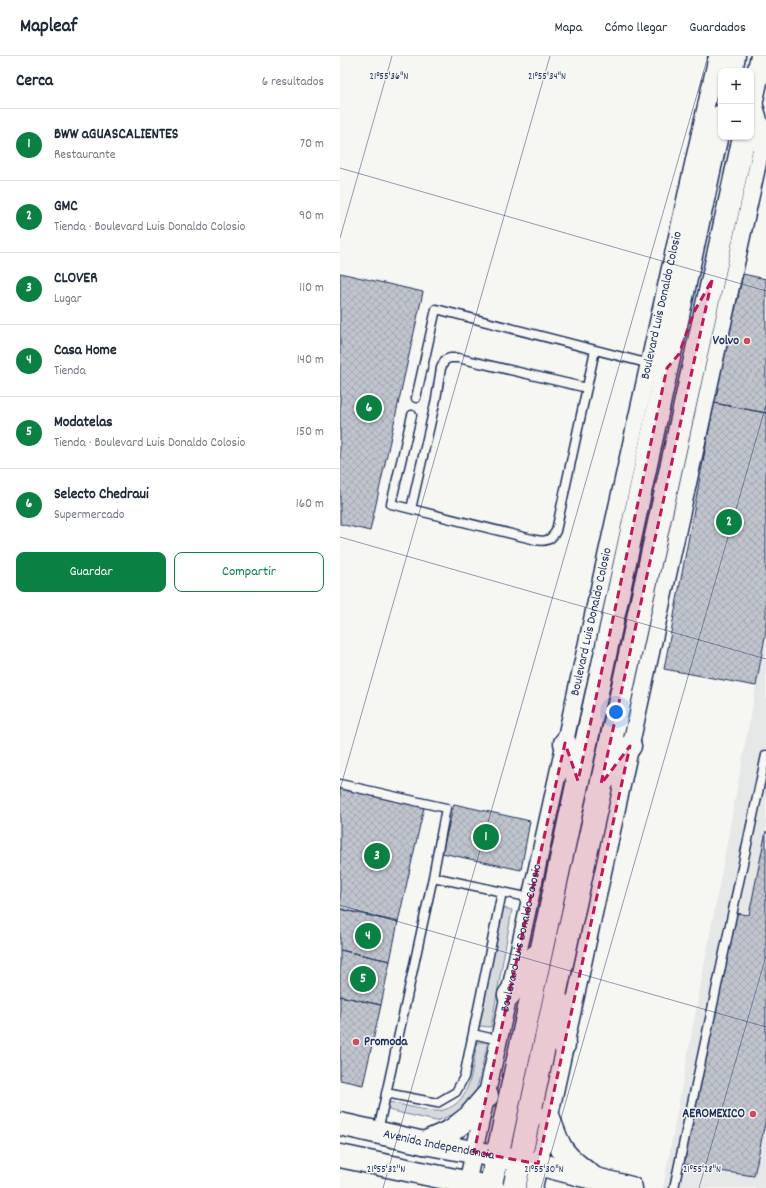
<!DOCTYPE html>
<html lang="es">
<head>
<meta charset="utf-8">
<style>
  :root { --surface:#fff; --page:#f2f2f3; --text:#1f2937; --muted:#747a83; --line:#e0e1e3; --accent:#0b8043 }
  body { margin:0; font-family:Dekko,sans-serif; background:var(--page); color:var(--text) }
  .controls { position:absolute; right:12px; top:12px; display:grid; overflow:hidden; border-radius:8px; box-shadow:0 1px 3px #0004 }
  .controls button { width:36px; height:36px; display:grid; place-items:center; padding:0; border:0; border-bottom:1px solid var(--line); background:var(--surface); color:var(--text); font:20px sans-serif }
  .you { position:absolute; left:276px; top:656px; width:14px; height:14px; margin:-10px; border:3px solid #fff; border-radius:50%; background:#1a73e8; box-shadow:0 0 0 6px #1a73e833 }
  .badge { display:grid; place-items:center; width:26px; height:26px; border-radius:50%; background:var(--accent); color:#fff; font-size:13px; font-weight:700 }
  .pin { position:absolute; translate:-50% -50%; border:2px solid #fff; box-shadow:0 1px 4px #0006 }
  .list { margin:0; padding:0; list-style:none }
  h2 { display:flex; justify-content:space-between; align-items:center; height:52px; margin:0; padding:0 16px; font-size:17px }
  h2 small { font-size:13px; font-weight:400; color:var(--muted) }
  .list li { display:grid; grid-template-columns:26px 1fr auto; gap:12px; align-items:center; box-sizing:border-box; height:72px; padding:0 16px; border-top:1px solid var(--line) }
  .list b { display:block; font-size:15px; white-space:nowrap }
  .list p { margin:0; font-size:13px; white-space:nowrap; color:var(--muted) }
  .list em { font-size:13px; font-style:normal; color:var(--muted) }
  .actions { display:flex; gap:8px; padding:12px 16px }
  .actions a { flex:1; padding:9px 0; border:1px solid var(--accent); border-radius:8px; text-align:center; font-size:14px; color:var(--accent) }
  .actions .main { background:var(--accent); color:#fff }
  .map { position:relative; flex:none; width:426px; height:1132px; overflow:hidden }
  header { display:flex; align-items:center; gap:24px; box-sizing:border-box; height:56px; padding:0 20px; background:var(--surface); border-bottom:1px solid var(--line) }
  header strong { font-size:19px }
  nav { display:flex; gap:22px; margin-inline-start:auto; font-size:14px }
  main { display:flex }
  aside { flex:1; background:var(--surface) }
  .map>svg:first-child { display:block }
  .built { fill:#e6e7e7 }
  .garden { fill:#d6d9dd; stroke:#78849e }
  .building { fill:url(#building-cross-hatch); stroke:#1b2f5e }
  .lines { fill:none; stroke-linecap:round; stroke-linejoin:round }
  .service-casing { stroke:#1b2f5e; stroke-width:11 }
  .minor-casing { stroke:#1b2f5e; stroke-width:19 }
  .secondary-casing { stroke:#1b2f5e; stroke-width:25 }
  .service { stroke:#f6f6f2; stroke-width:8 }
  .minor { stroke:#f6f6f2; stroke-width:16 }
  .secondary { stroke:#f6f6f2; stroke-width:22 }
  .marked { fill:#c2185b; fill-opacity:0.2; stroke:#c2185b; stroke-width:3; stroke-dasharray:8 5; stroke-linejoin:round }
  .ticks { fill:none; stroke:#1b2f5e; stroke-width:1; stroke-opacity:0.45 }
  .poi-dot { fill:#d1495b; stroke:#f6f6f2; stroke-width:1.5 }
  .labels { text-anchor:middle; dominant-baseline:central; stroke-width:3; stroke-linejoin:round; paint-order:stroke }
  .street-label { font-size:13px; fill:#1b2f5e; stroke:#f6f6f2 }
  .poi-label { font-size:13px; font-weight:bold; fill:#1b2f5e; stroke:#f6f6f2; text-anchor:end }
  .ticks-label { font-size:10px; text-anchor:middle; fill:#1b2f5e; stroke:#f6f6f2; stroke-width:3; stroke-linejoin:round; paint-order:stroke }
</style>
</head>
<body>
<header>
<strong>Mapleaf</strong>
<nav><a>Mapa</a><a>Cómo llegar</a><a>Guardados</a></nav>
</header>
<main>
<aside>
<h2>Cerca<small>6 resultados</small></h2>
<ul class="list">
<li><span class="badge">1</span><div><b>BWW aGUASCALIENTES</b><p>Restaurante</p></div><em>70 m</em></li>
<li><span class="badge">2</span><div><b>GMC</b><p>Tienda · Boulevard Luis Donaldo Colosio</p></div><em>90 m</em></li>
<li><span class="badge">3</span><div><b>CLOVER</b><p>Lugar</p></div><em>110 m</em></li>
<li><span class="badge">4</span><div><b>Casa Home</b><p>Tienda</p></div><em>140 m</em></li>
<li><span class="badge">5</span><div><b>Modatelas</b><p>Tienda · Boulevard Luis Donaldo Colosio</p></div><em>150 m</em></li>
<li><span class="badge">6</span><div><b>Selecto Chedraui</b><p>Supermercado</p></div><em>160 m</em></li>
</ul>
<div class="actions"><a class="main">Guardar</a><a>Compartir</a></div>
</aside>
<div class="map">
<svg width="426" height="1132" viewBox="0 0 426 1132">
  <defs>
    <pattern id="building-cross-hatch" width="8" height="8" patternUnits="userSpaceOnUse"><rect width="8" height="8" fill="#c0c4cd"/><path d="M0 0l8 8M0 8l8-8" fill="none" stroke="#a4a9b2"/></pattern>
  </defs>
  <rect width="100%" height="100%" fill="#f6f6f2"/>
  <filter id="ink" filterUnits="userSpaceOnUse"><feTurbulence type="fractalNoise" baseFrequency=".025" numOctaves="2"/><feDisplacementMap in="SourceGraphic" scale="8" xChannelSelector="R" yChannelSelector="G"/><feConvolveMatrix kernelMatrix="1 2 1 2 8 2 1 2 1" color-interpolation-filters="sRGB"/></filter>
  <g filter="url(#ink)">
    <!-- built -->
    <path class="built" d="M426,577V1132H323L416,630Z"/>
    <!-- garden -->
    <path class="garden" d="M163,852L172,854L151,971L139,970Z
      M137,986H148L136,1036L123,1055L96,1065L48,1054L49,1046C60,1048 89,1056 98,1055C132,1051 132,1012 137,986Z"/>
    <!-- building -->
    <path class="building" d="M0,217L83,236L30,475L0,468Z
      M403,218L426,223V357L374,347Z
      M374,347L426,357V575L416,630L324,613Z
      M0,728L85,747L58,866L0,853Z
      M114,748L190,765L181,814L102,797Z
      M426,775V1062L414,1120L366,1113L344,1108L395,857L409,859Z
      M0,853L58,866L50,905L0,894Z
      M0,894L50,905L41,949L0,940Z
      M0,940L41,949L23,1029L0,1024Z"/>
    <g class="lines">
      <defs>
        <path id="service" d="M76,342L96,253L310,308
          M72,359L51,448L196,484C206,486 211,484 216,475L255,294
          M71,453L96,343L101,312L105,304L110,302H118L247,332
          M0,728L106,752L93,821L38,1075
          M93,821L191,842
          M133,978L159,984
          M46,1037L97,1047L116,1036L124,1021L162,836
          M334,1132L426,699"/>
        <g id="minor">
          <path id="s1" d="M126,1132L377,0"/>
          <path d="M194,1132L425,75"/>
        </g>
        <g id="secondary">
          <path d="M391,15L394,0"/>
          <path d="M411,47L422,85"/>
          <path d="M411,48L422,0"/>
          <path d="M225,687L238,725"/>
          <path d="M266,722L290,690"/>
          <path d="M169,939L196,900"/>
          <path d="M219,947L224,989"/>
          <path d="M209,1062C219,1093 223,1100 250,1119"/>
          <path id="s2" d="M0,1068L84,1087L198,1108L291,1132"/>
          <path d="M84,1087L111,1075L129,1061L147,1040"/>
          <path d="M0,1100L153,1132"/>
          <path d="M150,1132L157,1101L381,60"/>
          <path d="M174,1132L217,930L404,81"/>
        </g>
      </defs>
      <!-- service casing -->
      <use href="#service" class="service-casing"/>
      <!-- minor casing -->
      <use href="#minor" class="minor-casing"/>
      <!-- secondary casing -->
      <use href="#secondary" class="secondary-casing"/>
      <!-- service -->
      <use href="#service" class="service"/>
      <!-- minor -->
      <use href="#minor" class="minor"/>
      <!-- secondary -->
      <use href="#secondary" class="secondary"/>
    </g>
  </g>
  <!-- marked area -->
  <path class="marked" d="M372,224L261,728L290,690L198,1108L134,1096L225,687L238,725L327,312L339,298L354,256Z"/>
  <!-- ticks -->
  <path class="ticks" d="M0,112L426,235M0,182L52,0M0,481L426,603M0,733L210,0M0,849L426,971M43,1132L368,0M201,1132L426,349M359,1132L426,900"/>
  <!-- markers -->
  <g class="poi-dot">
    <circle cx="407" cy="285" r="4"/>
    <circle cx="16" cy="986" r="4"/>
    <circle cx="413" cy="1058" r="4"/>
  </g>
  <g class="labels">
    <!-- street labels -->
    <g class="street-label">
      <text stroke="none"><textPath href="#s1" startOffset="904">Boulevard Luis Donaldo Colosio</textPath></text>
      <text stroke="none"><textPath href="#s1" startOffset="580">Boulevard Luis Donaldo Colosio</textPath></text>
      <text stroke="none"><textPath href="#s1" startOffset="256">Boulevard Luis Donaldo Colosio</textPath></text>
      <text stroke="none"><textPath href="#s2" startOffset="101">Avenida Independencia</textPath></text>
    </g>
    <!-- poi labels -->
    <g class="poi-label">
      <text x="399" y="285">Volvo</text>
      <text x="24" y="986" text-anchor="start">Promoda</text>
      <text x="405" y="1058">AEROMEXICO</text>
    </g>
  </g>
  <g class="ticks-label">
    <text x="49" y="23">21°55'36"N</text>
    <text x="207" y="23">21°55'34"N</text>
    <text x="46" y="1116">21°55'32"N</text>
    <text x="204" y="1116">21°55'30"N</text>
    <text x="362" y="1116">21°55'28"N</text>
  </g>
</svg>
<div class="controls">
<button>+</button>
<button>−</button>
</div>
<div class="you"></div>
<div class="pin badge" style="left:146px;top:781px">1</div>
<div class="pin badge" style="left:389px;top:466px">2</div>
<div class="pin badge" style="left:37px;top:800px">3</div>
<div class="pin badge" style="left:28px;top:880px">4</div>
<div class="pin badge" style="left:23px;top:923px">5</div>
<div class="pin badge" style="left:29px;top:352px">6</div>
</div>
</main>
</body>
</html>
